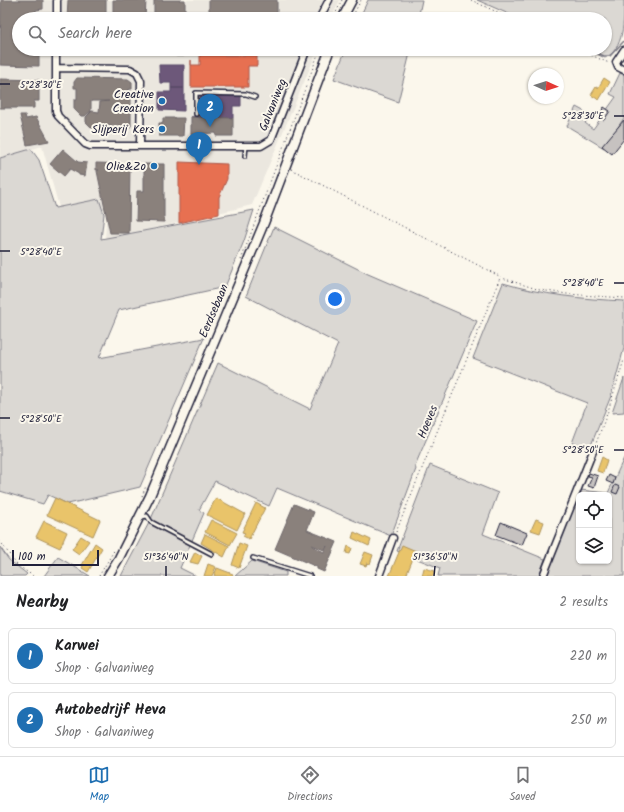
<!DOCTYPE html>
<html lang="en">
<head>
<meta charset="utf-8">
<style>
  :root { --surface:#fff; --page:#f6f6f6; --text:#202124; --muted:#757577; --line:#e0e0e0; --accent:#1f6fb2 }
  body { margin:0; font-family:Kalam,sans-serif; background:var(--page); color:var(--text) }
  .controls { position:absolute; right:12px; bottom:12px; display:grid; overflow:hidden; border-radius:6px; box-shadow:0 1px 3px #0004 }
  .controls button { width:36px; height:36px; display:grid; place-items:center; padding:0; border:0; border-bottom:1px solid var(--line); background:var(--surface); color:var(--text); font:20px sans-serif }
  .compass { position:absolute; left:528px; top:68px; width:36px; height:36px; border-radius:50%; background:var(--surface); box-shadow:0 1px 3px #0004; rotate:93deg }
  .scale { position:absolute; left:12px; bottom:10px; width:87px; box-sizing:border-box; padding-left:4px; border:2px solid #22223b; border-top:0; font-size:11px; line-height:14px; white-space:nowrap; color:#22223b; -webkit-text-stroke:3px #fbf7ec; paint-order:stroke }
  .you { position:absolute; left:335px; top:299px; width:14px; height:14px; margin:-10px; border:3px solid #fff; border-radius:50%; background:#1a73e8; box-shadow:0 0 0 6px #1a73e833 }
  .badge { display:grid; place-items:center; width:26px; height:26px; border-radius:50%; background:var(--accent); color:#fff; font-size:13px; font-weight:700 }
  .pin { position:absolute; translate:-50% -33px; filter:drop-shadow(0 1px 2px #0008) }
  .pin::after { content:''; position:absolute; top:21px; width:14px; height:12px; background:inherit; clip-path:polygon(0 0,100% 0,50% 100%) }
  .list { margin:0; padding:0; list-style:none }
  h2 { display:flex; justify-content:space-between; align-items:center; height:52px; margin:0; padding:0 16px; font-size:17px }
  h2 small { font-size:13px; font-weight:400; color:var(--muted) }
  .list li { display:grid; grid-template-columns:26px 1fr auto; gap:12px; align-items:center; box-sizing:border-box; height:56px; margin:0 8px 8px; padding:0 8px; border:1px solid var(--line); border-radius:6px }
  .list b { display:block; font-size:15px; white-space:nowrap }
  .list p { margin:0; font-size:13px; white-space:nowrap; color:var(--muted) }
  .list em { font-size:13px; font-style:normal; color:var(--muted) }
  .icon { flex:none; width:22px; height:22px; fill:none; stroke:currentColor; stroke-width:2; stroke-linecap:round; stroke-linejoin:round }
  .map { position:relative; flex:none; width:624px; height:576px; overflow:hidden }
  .search { position:absolute; background:var(--surface); box-shadow:0 1px 3px #0004; left:12px; right:12px; top:12px; height:44px; display:flex; align-items:center; gap:10px; box-sizing:border-box; padding:0 14px; border-radius:22px; color:var(--muted); font-size:15px }
  .sheet { height:180px; background:var(--surface) }
  nav { display:flex; justify-content:space-around; align-items:center; box-sizing:border-box; height:56px; border-top:1px solid var(--line); background:var(--surface); font-size:11px; color:var(--muted) }
  nav a { display:grid; justify-items:center; gap:2px }
  nav .on { color:var(--accent) }
  .map>svg:first-child { display:block }
  .built { fill:#ebe7df }
  .green { fill:#dbd8d3; stroke:#7e7d87; fill-rule:evenodd }
  .homes { fill:#e9c46a; stroke:#ad935c }
  .shops { fill:#e76f51; stroke:#ac584a }
  .offices { fill:#6d597a; stroke:#564867 }
  .industry { fill:#8a817c; stroke:#6b6468; fill-rule:evenodd }
  .lines { fill:none; stroke-linecap:round; stroke-linejoin:round }
  .stream { stroke:#787681; stroke-width:1.5 }
  .building { fill:#c6c2c0; stroke:#22223b }
  .lane-casing { stroke:#22223b; stroke-width:6 }
  .street-casing { stroke:#22223b; stroke-width:9 }
  .secondary-casing { stroke:#22223b; stroke-width:11 }
  .path { stroke:#22223b; stroke-width:1; stroke-dasharray:1 3; stroke-linecap:butt }
  .lane { stroke:#fbf7ec; stroke-width:3 }
  .street { stroke:#fbf7ec; stroke-width:6 }
  .secondary { stroke:#fbf7ec; stroke-width:8 }
  .ticks { fill:none; stroke:#22223b; stroke-width:1.5 }
  .poi-dot { fill:#1f6fb2; stroke:#fbf7ec; stroke-width:1.5 }
  .labels { text-anchor:middle; dominant-baseline:central; stroke-width:4; stroke-linejoin:round; paint-order:stroke }
  .poi-label { font-size:12px; fill:#22223b; stroke:#fbf7ec; text-anchor:end }
  .street-label { font-size:12px; fill:#22223b; stroke:#fbf7ec }
  .ticks-label { font-size:10px; text-anchor:middle; fill:#22223b; stroke:#fbf7ec; stroke-width:4; stroke-linejoin:round; paint-order:stroke }
</style>
</head>
<body>
<div class="map">
<svg width="624" height="576" viewBox="0 0 624 576">
  <rect width="100%" height="100%" fill="#fbf7ec"/>
  <filter id="ink" filterUnits="userSpaceOnUse"><feTurbulence type="fractalNoise" baseFrequency=".025" numOctaves="2"/><feDisplacementMap in="SourceGraphic" scale="8" xChannelSelector="R" yChannelSelector="G"/><feConvolveMatrix kernelMatrix="1 2 1 2 8 2 1 2 1" color-interpolation-filters="sRGB"/></filter>
  <g filter="url(#ink)">
    <!-- built -->
    <path class="built" d="M0,0H340L331,19H19V49H318L252,205L105,240L107,210L59,207L42,146L0,159Z"/>
    <!-- green -->
    <path class="green" d="M368,0H422L418,19H359Z
      M477,0H624C624,22 624,49 605,58L586,49H605V19H520Z
      M346,49H411L398,102L334,79Z
      M620,73L624,75V118L604,148L567,126L576,107L591,115L585,123L593,129L616,97L610,94Z
      M31,149L39,160L55,208L99,199L104,214L101,239L254,210L244,241L225,287L119,310L99,358L204,338L140,487L68,504L48,495L43,504L0,491V158Z
      M274,227L368,274L477,321L417,461L415,467L416,469L391,536L277,488L269,506L215,481L199,510L204,513L180,568L196,576H121L151,519L218,363L310,409L338,344L246,296Z
      M503,283C543,295 582,299 624,301V348L611,396L589,450L572,443L587,403L473,358Z
      M624,378V412L612,413Z
      M624,458V576H545L580,490L608,493ZM579,495H609V561H579Z
      M430,465L498,493L483,534L545,559L539,576H438L440,568L397,551Z
      M0,547L9,560L27,574L25,576H0Z
      M58,557L90,576H44Z
      M252,561L286,572V576H235Z"/>
    <!-- homes -->
    <path class="homes" d="M604,78L610,82L599,100L591,95L596,87L598,88Z
      M602,457L607,460L603,473L597,471Z
      M55,498L100,520L93,536L47,515Z
      M216,498L245,514L237,530L207,515Z
      M256,503L265,508L249,539L243,536L245,533L242,532Z
      M536,519L544,522L540,533L531,530Z
      M211,520L237,533L230,545L205,532Z
      M44,521L67,532L60,548L36,537Z
      M354,532L371,540L369,546L352,538Z
      M205,534L229,546L224,557L201,543Z
      M81,536L89,541L79,554L72,549Z
      M95,543L102,548L88,572L82,568L83,566L82,565Z
      M239,543L247,546L239,568L232,565Z
      M402,545L416,551L406,576H389Z
      M348,546L352,548L350,554L346,553Z
      M195,552L202,556L198,564L190,562Z
      M365,552L373,555L370,564L367,563L366,566L360,564Z
      M208,564L216,567L212,576H204Z
      M217,568L233,574L232,576H214Z
      M424,568L435,571L433,576H422Z"/>
    <!-- shops -->
    <path class="shops" d="M200,55H257V66H248V87H191V60V65H200Z
      M179,162L227,164V179L219,197V214L179,223Z"/>
    <!-- offices -->
    <path class="offices" d="M159,65H184V88H171V83H160Z
      M171,88H184V111L159,110V92H171Z
      M200,95H241V106H233V118L191,117H199Z"/>
    <!-- industry -->
    <path class="industry" d="M1,0H43V9L36,10L35,19H19V49H39V66L0,65Z
      M68,0H106V19H67Z
      M113,0H146L145,19H113Z
      M154,0H185V19H154Z
      M209,0H277V14H268V19H209Z
      M85,49H106V52H85Z
      M177,49H184V56H176Z
      M77,78L128,79L132,82V89H129V91H131V126L128,129H121V126H100V129H93L86,122V117L92,111L99,112L100,102L109,101H91V111L85,116H81L74,109V100H77V88H74V82Z
      M0,79L39,80V101H34V108H0Z
      M20,115H25L26,119L36,117L49,141L27,145Z
      M191,117L233,118V136H216V133L191,134Z
      M163,118H184L183,136H159V123H163Z
      M63,149L78,162L87,163L85,176L79,175V174L70,169L64,176L50,164Z
      M96,163L130,164L129,233H110L97,171L99,170H96Z
      M144,164H164V222L136,221L137,191H144Z
      M294,504L314,512L307,530L337,542L324,572L317,569V567L275,549ZM312,545L324,550L327,546L324,552L312,546Z"/>
    <g class="lines">
      <!-- stream -->
      <path class="stream" d="M587,49L604,56H610L624,41"/>
    </g>
    <!-- building -->
    <path class="building" d="M604,107L610,111L604,120L598,117Z
      M624,120V139L612,154L602,146Z
      M589,473L598,476L594,488L588,486L592,477L588,476Z
      M609,475L615,478L613,484L606,481Z
      M615,485L620,487L617,494L612,492Z
      M501,522L527,533L522,545L496,535Z"/>
    <g class="lines">
      <defs>
        <path id="lane" d="M196,114V93L246,94L255,97
          M245,156L246,146
          M141,517L147,516L151,522L212,554
          M253,558L310,576"/>
        <path id="street" d="M57,19V0
          M319,19L329,0
          M56,49V111L58,116L85,144L90,146H261L271,140L307,49
          M624,50L616,62L618,67L624,70
          M56,68L130,69L137,73L141,81L140,146
          M379,576L393,538
          M543,576L593,451"/>
        <path id="secondary" d="M342,19L352,0
          M108,576L119,558L150,496L264,223L330,49"/>
      </defs>
      <!-- lane casing -->
      <use href="#lane" class="lane-casing"/>
      <!-- street casing -->
      <use href="#street" class="street-casing"/>
      <!-- secondary casing -->
      <use href="#secondary" class="secondary-casing"/>
      <!-- path -->
      <path class="path" d="M471,0L512,19
        M333,19L342,0
        M351,19L361,0
        M577,49L609,63
        M291,169L505,279L540,290L567,294L624,298
        M241,260L320,49
        M595,446L608,411L624,360
        M142,496L146,486
        M396,532L500,278
        M0,541L16,564L33,576
        M99,576L115,549"/>
      <!-- lane -->
      <use href="#lane" class="lane"/>
      <!-- street -->
      <use href="#street" class="street"/>
      <!-- secondary -->
      <use href="#secondary" class="secondary"/>
    </g>
  </g>
  <!-- ticks -->
  <path class="ticks" d="M0,84H10M614,116H624M0,251H10M614,283H624M0,418H10M614,450H624M166,576V566M434,576L435,566"/>
  <!-- markers -->
  <g class="poi-dot">
    <circle cx="162" cy="101" r="4"/>
    <circle cx="162" cy="129" r="4"/>
    <circle cx="154" cy="166" r="4"/>
  </g>
  <g class="labels">
    <!-- poi labels -->
    <g class="poi-label">
      <text x="154" y="94">Creative<tspan x="154" dy="14">Creation</tspan></text>
      <text x="154" y="129">Slijperij Kers</text>
      <text x="146" y="166">Olie&amp;Zo</text>
    </g>
    <!-- street labels -->
    <g class="street-label">
      <text transform="translate(273 105) rotate(-68)">Galvaniweg</text>
      <text transform="translate(214 311) rotate(-67)">Eerdsebaan</text>
      <text transform="translate(428 422) rotate(-68)">Hoeves</text>
    </g>
  </g>
  <g class="ticks-label">
    <text x="41" y="88">5°28'30"E</text>
    <text x="583" y="119">5°28'30"E</text>
    <text x="41" y="255">5°28'40"E</text>
    <text x="583" y="286">5°28'40"E</text>
    <text x="41" y="422">5°28'50"E</text>
    <text x="583" y="453">5°28'50"E</text>
    <text x="166" y="560">51°36'40"N</text>
    <text x="435" y="560">51°36'50"N</text>
  </g>
</svg>
<div class="controls">
<button><svg class="icon" aria-label="locate" viewBox="0 0 24 24"><circle cx="12" cy="12" r="6"/><path d="M12 2v4M12 18v4M2 12h4M18 12h4"/></svg></button>
<button><svg class="icon" aria-label="layers" viewBox="0 0 24 24"><path d="M12 4l9 5-9 5-9-5zM3 14l9 5 9-5"/></svg></button>
</div>
<svg class="compass" viewBox="-18 -18 36 36"><path d="M0-13l5 13h-10z" fill="#e53935"/><path d="M0 13l5-13h-10z" fill="#757577"/></svg>
<div class="scale">100 m</div>
<div class="you"></div>
<div class="pin badge" style="left:199px;top:165px">1</div>
<div class="pin badge" style="left:210px;top:127px">2</div>
<div class="search"><svg class="icon" aria-label="search" viewBox="0 0 24 24"><circle cx="10" cy="10" r="6"/><path d="M15 15l6 6"/></svg>Search here</div>
</div>
<section class="sheet">
<h2>Nearby<small>2 results</small></h2>
<ul class="list">
<li><span class="badge">1</span><div><b>Karwei</b><p>Shop · Galvaniweg</p></div><em>220 m</em></li>
<li><span class="badge">2</span><div><b>Autobedrijf Heva</b><p>Shop · Galvaniweg</p></div><em>250 m</em></li>
</ul>
</section>
<nav>
<a class="on"><svg class="icon" aria-label="map" viewBox="0 0 24 24"><path d="M3 6l6-2 6 2 6-2v14l-6 2-6-2-6 2zM9 4v14M15 6v14"/></svg>Map</a>
<a><svg class="icon" aria-label="directions" viewBox="0 0 24 24"><path d="M12 3l9 9-9 9-9-9zM9 14v-3h6M13 9l2 2-2 2"/></svg>Directions</a>
<a><svg class="icon" aria-label="saved" viewBox="0 0 24 24"><path d="M7 4h10v16l-5-4-5 4z"/></svg>Saved</a>
</nav>
</body>
</html>
